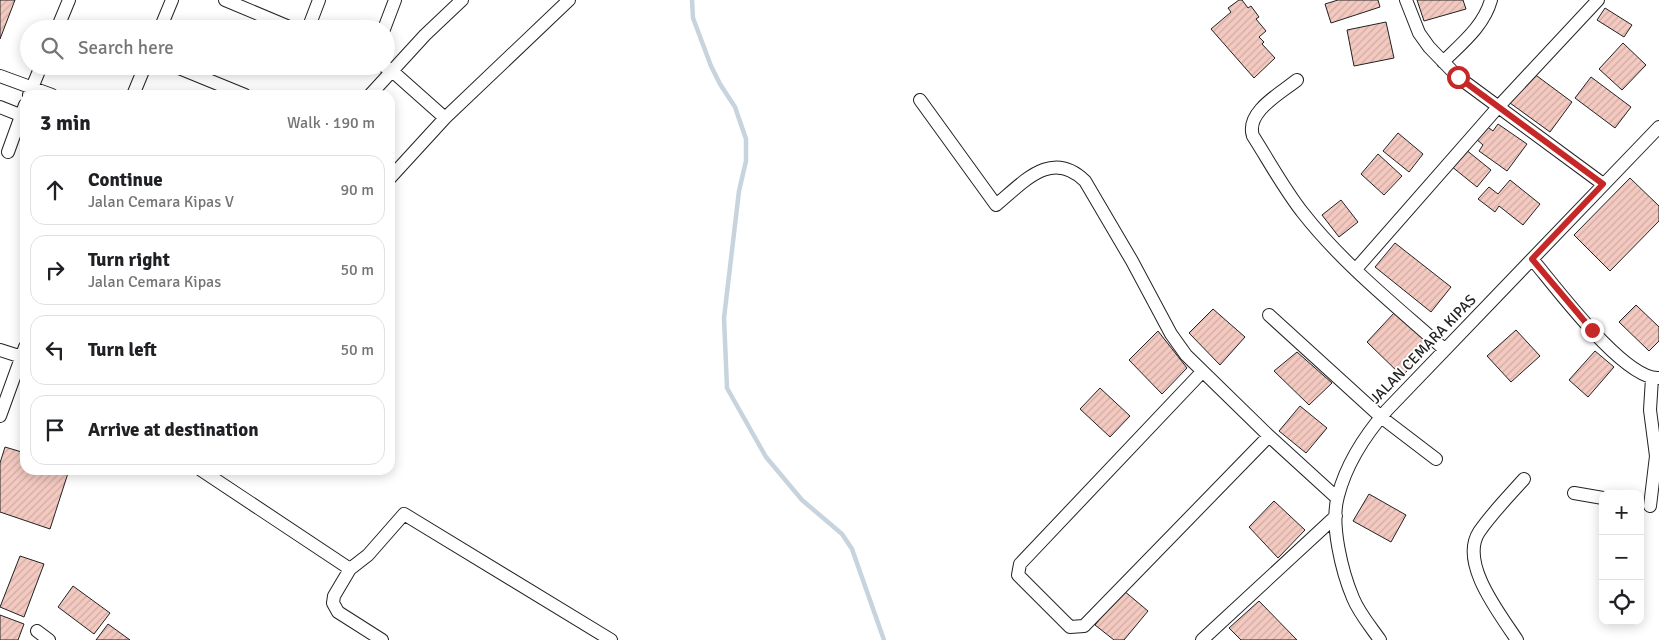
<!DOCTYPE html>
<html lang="en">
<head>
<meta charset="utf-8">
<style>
  :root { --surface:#fff; --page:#f2f2f2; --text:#202124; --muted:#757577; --line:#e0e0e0 }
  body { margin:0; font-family:Signika,sans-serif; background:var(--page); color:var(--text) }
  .controls { position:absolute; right:15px; bottom:15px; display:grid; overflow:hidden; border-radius:10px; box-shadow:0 2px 12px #0003 }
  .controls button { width:45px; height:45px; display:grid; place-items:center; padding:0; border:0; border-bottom:1px solid var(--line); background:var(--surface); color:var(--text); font:25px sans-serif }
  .stop { position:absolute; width:15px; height:15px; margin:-11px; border:4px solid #c62828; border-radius:50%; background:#fff }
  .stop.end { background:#c62828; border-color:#fff; box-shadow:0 1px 5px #0008 }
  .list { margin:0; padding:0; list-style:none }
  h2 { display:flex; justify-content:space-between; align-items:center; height:65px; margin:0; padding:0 20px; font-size:21px }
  h2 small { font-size:16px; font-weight:400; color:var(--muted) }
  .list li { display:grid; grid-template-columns:32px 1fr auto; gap:15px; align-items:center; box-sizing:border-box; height:70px; margin:0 10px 10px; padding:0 10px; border:1px solid var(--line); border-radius:15px }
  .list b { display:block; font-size:19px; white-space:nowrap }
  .list p { margin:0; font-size:16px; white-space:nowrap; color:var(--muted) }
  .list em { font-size:16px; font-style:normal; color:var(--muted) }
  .icon { flex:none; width:28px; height:28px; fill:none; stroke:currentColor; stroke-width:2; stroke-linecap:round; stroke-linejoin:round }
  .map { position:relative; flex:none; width:1659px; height:640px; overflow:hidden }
  .search { position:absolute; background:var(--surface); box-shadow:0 2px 12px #0003; left:20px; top:20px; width:375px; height:55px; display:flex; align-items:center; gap:12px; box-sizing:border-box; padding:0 18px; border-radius:28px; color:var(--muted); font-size:19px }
  .panel { position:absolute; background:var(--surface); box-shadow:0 2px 12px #0003; left:20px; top:90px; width:375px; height:385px; border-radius:15px }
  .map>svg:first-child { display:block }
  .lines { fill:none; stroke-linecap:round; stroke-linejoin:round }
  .stream { stroke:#c7d3dd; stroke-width:4.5 }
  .building { fill:url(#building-hatch); stroke:#222 }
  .street-casing { stroke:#222; stroke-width:14 }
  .street { stroke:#fff; stroke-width:12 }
  .route { stroke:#c62828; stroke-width:6 }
  .labels { text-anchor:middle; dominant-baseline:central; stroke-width:4; stroke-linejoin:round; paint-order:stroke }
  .street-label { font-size:15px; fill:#222; stroke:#fff }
</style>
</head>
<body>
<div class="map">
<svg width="1659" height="640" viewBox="0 0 1659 640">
  <defs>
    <pattern id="building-hatch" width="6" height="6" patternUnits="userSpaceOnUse" patternTransform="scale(1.25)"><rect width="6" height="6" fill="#f3c9c0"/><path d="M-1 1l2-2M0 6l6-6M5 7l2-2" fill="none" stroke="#d0aca5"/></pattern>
  </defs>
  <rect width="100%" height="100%" fill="#fff"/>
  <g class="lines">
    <!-- stream -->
    <path class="stream" d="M692,0L693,18L711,66L720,84L735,107L746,139V161L739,191L724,318L727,388L766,457L802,500L842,534L852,549L884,640"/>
  </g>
  <!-- building -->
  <path class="building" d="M0,0H15L0,39Z
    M1239,0H1242L1248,8L1251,6L1259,17L1256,19L1266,31L1259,37L1264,42L1262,44L1275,58L1254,78L1211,29L1231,12L1228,8Z
    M1338,0H1378L1380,7L1331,23L1325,4Z
    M1417,0H1463L1466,9L1424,21Z
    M1605,8L1632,25L1624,37L1597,20Z
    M1386,22L1394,58L1354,66L1347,30Z
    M1623,43L1646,65L1622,90L1599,69Z
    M1533,73L1572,102L1550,132L1510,103Z
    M1591,77L1631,107L1615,128L1575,98Z
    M1498,124L1527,144L1507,171L1479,151L1483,145L1475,138L1485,125L1493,131Z
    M1398,133L1423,154L1409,172L1383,151Z
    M1465,149L1491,170L1477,187L1451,166Z
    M1378,154L1402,176L1384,195L1361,174Z
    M1630,178L1659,206V221L1610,271L1574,235Z
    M1510,180L1540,204L1523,225L1499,206L1495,212L1478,199L1489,187L1498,194Z
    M1341,200L1358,222L1339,237L1322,215Z
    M1395,243L1451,287L1431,312L1375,267Z
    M1636,305L1659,327V341L1649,351L1619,322Z
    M1213,309L1245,337L1220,365L1189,333Z
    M1394,313L1432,346L1402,376L1367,342Z
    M1516,330L1540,356L1511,382L1487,356Z
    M1158,331L1187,368L1162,394L1129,360Z
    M1595,351L1614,367L1588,397L1569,380Z
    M1297,352L1332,383L1309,405L1274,371Z
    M1100,388L1130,416L1110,437L1080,409Z
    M1300,406L1327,428L1306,453L1279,431Z
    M5,447L25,453V470H69L50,529L0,512V463Z
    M1369,494L1406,515L1391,542L1353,521Z
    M1274,501L1305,530L1278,558L1249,527Z
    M20,556L44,564L24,617L0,607Z
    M73,586L110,613L94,634L58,607Z
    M1123,590L1148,611L1124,640H1114L1095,625Z
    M1259,601L1297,640H1241L1229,628Z
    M0,615L24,624L18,640H0Z
    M108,624L130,640H96Z"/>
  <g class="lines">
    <defs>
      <path id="street" d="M225,0L294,29
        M1406,0L1419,33L1429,47L1458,77L1603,184
        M57,29L69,0
        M160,29L172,0
        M308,29L319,0
        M384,29L395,0
        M1443,62C1461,44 1484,26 1491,0
        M174,66L245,95
        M385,67L391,70L445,118
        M0,76L52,95
        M1297,80C1281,93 1245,112 1253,136C1269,161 1284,189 1303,213C1343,264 1396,306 1444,349
        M29,95L41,66
        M133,95L145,66
        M370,95L425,35L462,0
        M920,100L996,205C1023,183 1051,148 1085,181L1132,261L1171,334L1186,355L1269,436L1337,498
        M0,107L25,117
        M8,152L25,105
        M390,178L445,118L569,0
        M1532,259C1555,286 1624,380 1659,378
        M1356,269L1499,106L1598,0
        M1269,315L1381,417L1436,459
        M0,350L25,358
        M1202,372L1020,564L1018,575L1070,627L1084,626L1269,436
        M0,416L25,347
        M201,470L350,569
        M1574,493L1603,498
        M1650,506L1656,456L1650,410L1652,378
        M37,631L49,640
        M382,640L338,612L333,603L334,596L350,569L368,555L404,514L611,640
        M1202,640L1336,516
        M1380,640C1371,627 1359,613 1353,598C1342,572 1330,524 1338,496C1346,465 1366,434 1387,410L1659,127
        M1517,640C1500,614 1459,563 1479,532C1492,513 1509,496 1524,479"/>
    </defs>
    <!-- street casing -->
    <use href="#street" class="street-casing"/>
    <!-- street -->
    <use href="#street" class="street"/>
  </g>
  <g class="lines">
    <!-- route -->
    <path class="route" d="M1458,77L1603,184L1532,259L1592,330"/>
  </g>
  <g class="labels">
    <!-- street labels -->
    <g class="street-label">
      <text transform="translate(1423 349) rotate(-46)">JALAN CEMARA KIPAS</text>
    </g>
  </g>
</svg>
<div class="controls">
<button>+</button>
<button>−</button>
<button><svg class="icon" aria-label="locate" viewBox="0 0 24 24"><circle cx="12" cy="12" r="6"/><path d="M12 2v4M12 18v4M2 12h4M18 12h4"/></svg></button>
</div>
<div class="stop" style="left:1458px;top:77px"></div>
<div class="stop end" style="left:1592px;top:330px"></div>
<div class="search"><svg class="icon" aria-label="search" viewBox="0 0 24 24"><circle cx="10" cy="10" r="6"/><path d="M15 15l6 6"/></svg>Search here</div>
<section class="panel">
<h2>3 min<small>Walk · 190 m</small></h2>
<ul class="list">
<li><svg class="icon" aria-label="ahead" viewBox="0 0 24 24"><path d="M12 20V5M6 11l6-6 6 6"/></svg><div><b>Continue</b><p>Jalan Cemara Kipas V</p></div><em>90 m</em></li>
<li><svg class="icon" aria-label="right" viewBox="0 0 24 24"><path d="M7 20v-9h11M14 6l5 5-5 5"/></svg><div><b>Turn right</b><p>Jalan Cemara Kipas</p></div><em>50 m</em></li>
<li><svg class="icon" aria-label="left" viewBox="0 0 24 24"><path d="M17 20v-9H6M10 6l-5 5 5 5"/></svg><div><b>Turn left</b></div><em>50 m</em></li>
<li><svg class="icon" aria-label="arrive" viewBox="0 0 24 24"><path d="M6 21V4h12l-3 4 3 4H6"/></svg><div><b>Arrive at destination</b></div></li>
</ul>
</section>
</div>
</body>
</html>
